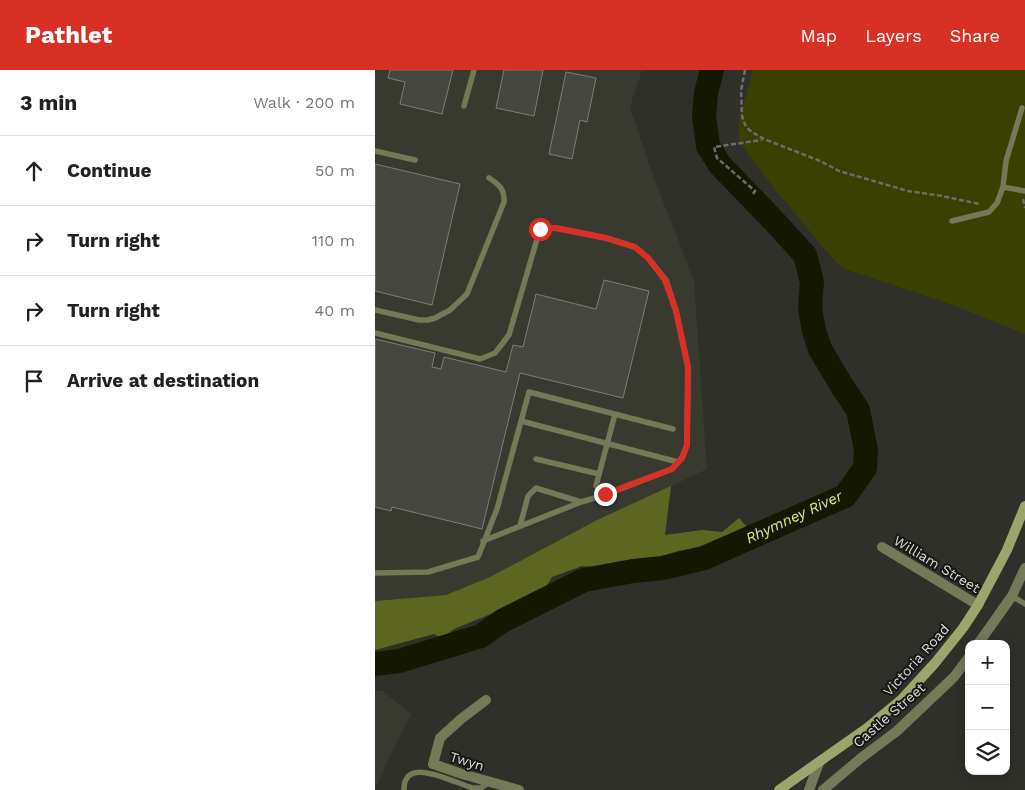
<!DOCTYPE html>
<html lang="en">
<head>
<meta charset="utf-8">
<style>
  :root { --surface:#fff; --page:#f2f2f2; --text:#202124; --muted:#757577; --line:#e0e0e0; --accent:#d93025 }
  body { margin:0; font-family:"Work Sans",sans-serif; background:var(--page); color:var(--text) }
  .controls { position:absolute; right:15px; bottom:15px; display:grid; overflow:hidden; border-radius:10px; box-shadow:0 2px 12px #0003 }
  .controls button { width:45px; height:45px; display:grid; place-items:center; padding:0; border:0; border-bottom:1px solid var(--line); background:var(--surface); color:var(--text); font:25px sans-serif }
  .stop { position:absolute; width:15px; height:15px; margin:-11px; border:4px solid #d93025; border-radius:50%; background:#fff }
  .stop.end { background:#d93025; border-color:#fff; box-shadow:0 1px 5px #0008 }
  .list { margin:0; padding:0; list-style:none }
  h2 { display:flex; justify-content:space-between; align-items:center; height:65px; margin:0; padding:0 20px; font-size:21px }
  h2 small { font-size:16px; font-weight:400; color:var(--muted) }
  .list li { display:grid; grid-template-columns:32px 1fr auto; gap:15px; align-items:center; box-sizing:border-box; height:70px; padding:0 20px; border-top:1px solid var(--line) }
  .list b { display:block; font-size:19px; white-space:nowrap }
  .list em { font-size:16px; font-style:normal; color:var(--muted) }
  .icon { flex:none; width:28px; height:28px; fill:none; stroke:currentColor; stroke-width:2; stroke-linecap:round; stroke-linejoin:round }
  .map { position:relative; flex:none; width:650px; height:720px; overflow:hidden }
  header { display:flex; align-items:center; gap:30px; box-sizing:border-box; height:70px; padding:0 25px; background:var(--accent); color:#fff }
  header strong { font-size:24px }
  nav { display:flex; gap:28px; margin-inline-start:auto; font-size:18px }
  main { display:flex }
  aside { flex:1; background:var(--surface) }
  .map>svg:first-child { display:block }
  .built { fill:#383a2f }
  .green { fill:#3a4002 }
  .forest { fill:#5d6621 }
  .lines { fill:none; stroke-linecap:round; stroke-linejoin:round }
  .river { stroke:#151800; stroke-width:24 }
  .building { fill:#454740; stroke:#7d7e77 }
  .path { stroke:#6c6d67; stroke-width:2.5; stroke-dasharray:5 2.5; stroke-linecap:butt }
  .lane { stroke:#747a57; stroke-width:5.5 }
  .street { stroke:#747a57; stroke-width:10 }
  .secondary { stroke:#9ba56c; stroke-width:10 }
  .route { stroke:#d93025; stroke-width:6 }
  .labels { text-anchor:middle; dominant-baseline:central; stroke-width:4; stroke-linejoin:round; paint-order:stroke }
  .street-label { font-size:14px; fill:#dedfdb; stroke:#171714 }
  .water-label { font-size:15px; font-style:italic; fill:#ddee78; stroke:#171714 }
</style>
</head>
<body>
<header>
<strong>Pathlet</strong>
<nav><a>Map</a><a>Layers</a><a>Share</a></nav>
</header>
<main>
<aside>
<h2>3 min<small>Walk · 200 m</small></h2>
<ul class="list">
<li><svg class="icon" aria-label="ahead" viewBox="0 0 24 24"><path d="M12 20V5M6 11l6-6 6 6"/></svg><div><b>Continue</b></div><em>50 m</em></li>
<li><svg class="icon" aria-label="right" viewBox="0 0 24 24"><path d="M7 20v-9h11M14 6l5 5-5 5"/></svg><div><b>Turn right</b></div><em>110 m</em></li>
<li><svg class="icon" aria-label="right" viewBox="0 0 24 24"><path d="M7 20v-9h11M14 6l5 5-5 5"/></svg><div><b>Turn right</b></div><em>40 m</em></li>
<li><svg class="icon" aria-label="arrive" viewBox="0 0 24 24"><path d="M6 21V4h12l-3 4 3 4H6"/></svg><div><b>Arrive at destination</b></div></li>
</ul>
</aside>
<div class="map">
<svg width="650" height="720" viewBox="0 0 650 720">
  <rect width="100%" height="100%" fill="#2e3029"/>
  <!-- built -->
  <path class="built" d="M0,0H267L255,37L278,106L319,210L332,399L253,437L222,450L115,507L71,525L0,531Z
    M0,621H8L36,644L14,688L0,720Z"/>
  <!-- green -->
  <path class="green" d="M378,0H650V264L578,235L467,198L450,180L403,123L364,72V50Z"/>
  <!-- forest -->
  <path class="forest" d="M296,416L290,465L327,460L347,462L364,448L372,457L324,477L303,481L274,490L247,491L223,497L207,496L177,507L169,520L118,543L79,559L67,568L59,564L0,580V531L71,525L115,507L222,450Z"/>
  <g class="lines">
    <!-- river -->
    <path class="river" d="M0,594L24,591L106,566L127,551L209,510L258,501L288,498L329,488L470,426L490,398L491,380L483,340L467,316L445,279L439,261L435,238L437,212L430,185L399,151L345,95L333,76L329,46L331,23L337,0"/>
  </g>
  <!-- building -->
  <path class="building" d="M15,0H78L67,44L25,34L30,12L13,8Z
    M129,0H168L159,46L121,38Z
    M191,2L221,8L212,52L205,50L197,89L174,84Z
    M0,94L85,114L57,235L0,221Z
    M229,210L274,221L248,328L145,303L107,459L17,437L16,441L0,437V269L60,283L57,297L66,299L69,287L131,302L138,275L148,277L161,224L221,239Z"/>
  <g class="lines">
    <!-- path -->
    <path class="path" d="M370,0L366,21L367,46L371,57L377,62L389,69L445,91L464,101L533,121L567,126L604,134
      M378,124L380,121L342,88L339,77L387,70
      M648,129L650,138"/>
    <!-- lane -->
    <path class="lane" d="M89,36L99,0
      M0,81L40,90
      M628,117L631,91L647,38
      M577,151L614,142L622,133L628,117L650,121
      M0,240L44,250H53L60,248L75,240L92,224L129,132C130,120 124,114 114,108
      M0,263L105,289L120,283L134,265L165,159L181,158L231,168L260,177L273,188L291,210L301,241L313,297L312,375L307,388L297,399L230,425L206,432L108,471
      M146,351L303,392
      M161,389L224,404
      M221,416L240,344
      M145,456L153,426L161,418L206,432
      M0,503L53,502L103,487L122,439L154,322L298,359
      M637,526L650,534
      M29,720C28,685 78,712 95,717C98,718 102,718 106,718L114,712"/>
    <!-- street -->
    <path class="street" d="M507,477L603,535
      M603,574L637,526L650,498
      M111,630L86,649L65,668L58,694L87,704L144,720
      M434,720L444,693
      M448,720L486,688L522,661L579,607L594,587"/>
    <!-- secondary -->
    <path class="secondary" d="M404,720L492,658L527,629L560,593L588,558L603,535L632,480L650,436"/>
  </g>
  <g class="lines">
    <!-- route -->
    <path class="route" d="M165,159L181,158L231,168L260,177L273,188L290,210L301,241L313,297L312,375L307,388L297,399L230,424"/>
  </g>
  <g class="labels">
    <!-- street labels -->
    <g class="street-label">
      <text transform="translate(562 494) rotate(31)">William Street</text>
      <text transform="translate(541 590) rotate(-48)">Victoria Road</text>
      <text transform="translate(514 645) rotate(-41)">Castle Street</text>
      <text transform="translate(92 691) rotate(17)">Twyn</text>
    </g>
    <!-- water labels -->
    <g class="water-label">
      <text transform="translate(419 447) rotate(-25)">Rhymney River</text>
    </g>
  </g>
</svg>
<div class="controls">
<button>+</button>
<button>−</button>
<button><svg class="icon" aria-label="layers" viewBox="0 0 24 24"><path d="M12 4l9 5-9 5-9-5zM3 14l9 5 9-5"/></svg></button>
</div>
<div class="stop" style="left:165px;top:159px"></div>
<div class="stop end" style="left:230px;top:424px"></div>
</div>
</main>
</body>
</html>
